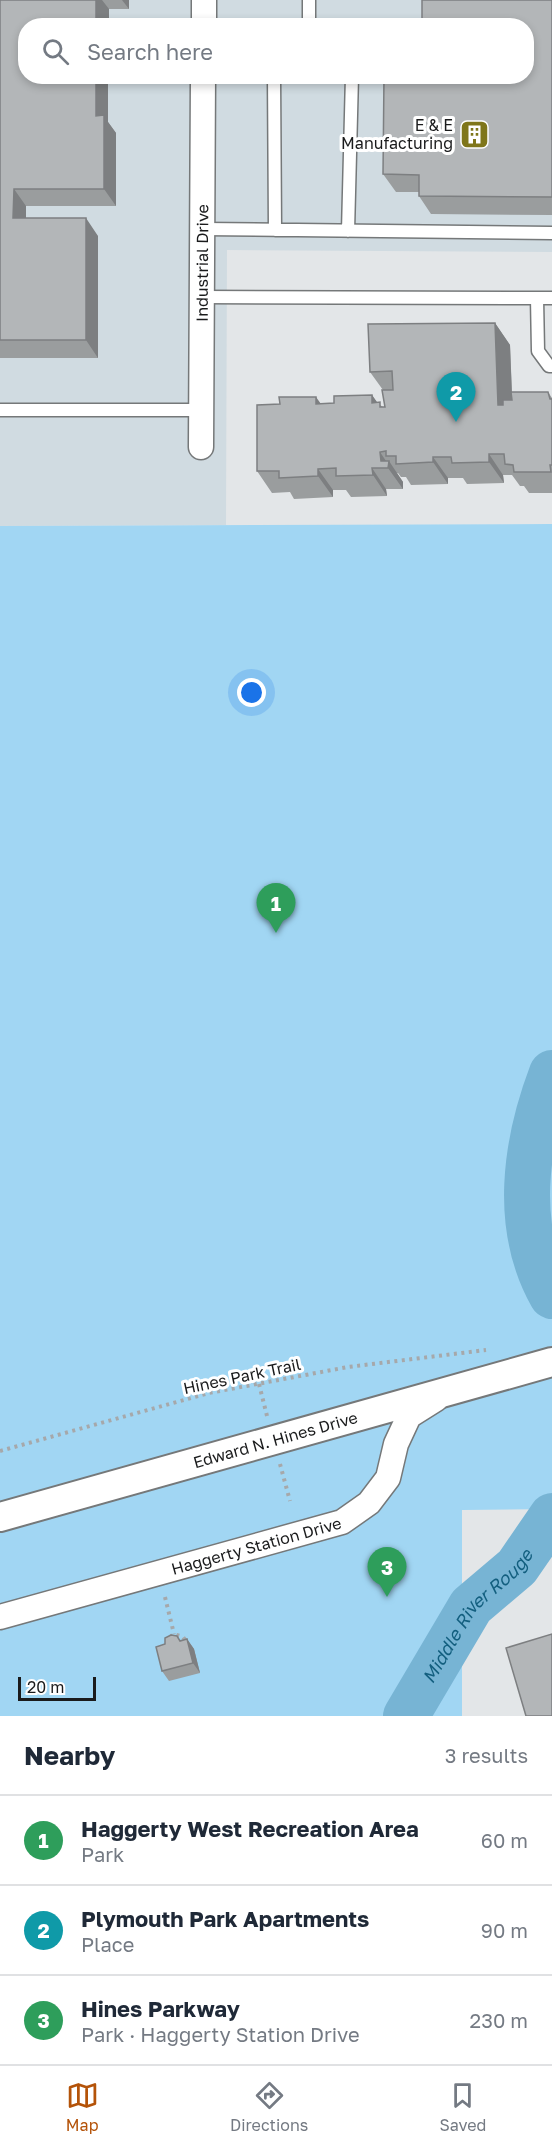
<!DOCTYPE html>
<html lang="en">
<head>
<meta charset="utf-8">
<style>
  :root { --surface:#fff; --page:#f2f2f3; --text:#1f2937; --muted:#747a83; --line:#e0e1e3; --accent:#b45309 }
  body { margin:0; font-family:"Golos Text",sans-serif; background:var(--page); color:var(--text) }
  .scale { position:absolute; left:18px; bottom:15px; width:78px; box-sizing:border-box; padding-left:6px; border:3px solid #1a1b1c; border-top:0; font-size:16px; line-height:21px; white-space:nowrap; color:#1a1b1c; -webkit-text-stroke:4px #fff; paint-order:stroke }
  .you { position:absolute; left:252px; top:693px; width:21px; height:21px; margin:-15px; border:4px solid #fff; border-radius:50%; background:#1a73e8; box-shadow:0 0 0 9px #1a73e833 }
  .badge { display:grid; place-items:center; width:39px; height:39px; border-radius:50%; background:var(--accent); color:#fff; font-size:20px; font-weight:700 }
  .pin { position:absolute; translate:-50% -50px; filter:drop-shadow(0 2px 3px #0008) }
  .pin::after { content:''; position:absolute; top:32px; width:21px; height:18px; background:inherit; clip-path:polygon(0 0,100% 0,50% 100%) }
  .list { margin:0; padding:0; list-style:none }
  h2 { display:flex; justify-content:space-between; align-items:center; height:78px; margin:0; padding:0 24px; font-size:26px }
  h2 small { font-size:20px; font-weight:400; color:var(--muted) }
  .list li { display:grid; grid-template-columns:39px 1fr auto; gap:18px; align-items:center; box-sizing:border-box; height:90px; padding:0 24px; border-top:2px solid var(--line) }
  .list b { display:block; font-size:22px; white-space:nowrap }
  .list p { margin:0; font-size:20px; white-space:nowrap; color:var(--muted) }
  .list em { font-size:20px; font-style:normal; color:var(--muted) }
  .icon { flex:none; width:33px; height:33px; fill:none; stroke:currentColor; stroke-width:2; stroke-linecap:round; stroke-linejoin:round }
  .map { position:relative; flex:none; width:552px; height:1716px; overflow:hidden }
  .search { position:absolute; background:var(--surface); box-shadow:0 3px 9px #0003; left:18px; right:18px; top:18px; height:66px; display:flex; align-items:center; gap:15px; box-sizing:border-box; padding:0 21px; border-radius:24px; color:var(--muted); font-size:22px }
  .sheet { height:348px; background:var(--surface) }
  nav { display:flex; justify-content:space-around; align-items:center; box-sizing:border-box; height:84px; border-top:2px solid var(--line); background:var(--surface); font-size:16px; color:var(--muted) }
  nav a { display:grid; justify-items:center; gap:3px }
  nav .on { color:var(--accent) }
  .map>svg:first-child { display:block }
  .built { fill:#d0dbe1; fill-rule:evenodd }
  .green { fill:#a1d6f3 }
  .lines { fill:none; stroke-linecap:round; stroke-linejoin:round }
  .river { stroke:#77b4d4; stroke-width:46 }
  .service-casing { stroke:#757879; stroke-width:15 }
  .minor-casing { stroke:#757879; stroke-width:27 }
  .tertiary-casing { stroke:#757879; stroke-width:32 }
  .path { stroke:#a6a8aa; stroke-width:4; stroke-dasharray:3 4.5; stroke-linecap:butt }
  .service { stroke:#fff; stroke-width:12 }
  .minor { stroke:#fff; stroke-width:24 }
  .tertiary { stroke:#fff; stroke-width:28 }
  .wall { fill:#9a9d9e }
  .shaded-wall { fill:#7d7f81 }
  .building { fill:#b3b6b8; stroke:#7d7f81; stroke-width:1.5 }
  .labels { text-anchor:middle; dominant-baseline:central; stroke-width:6; stroke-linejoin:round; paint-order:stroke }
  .poi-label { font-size:16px; fill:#1a1b1c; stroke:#fff; text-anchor:end }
  .street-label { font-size:16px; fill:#1a1b1c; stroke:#fff }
  .water-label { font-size:18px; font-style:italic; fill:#135f7f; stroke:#fff }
</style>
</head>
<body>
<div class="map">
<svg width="552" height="1716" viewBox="0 0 552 1716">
  <rect width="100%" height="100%" fill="#e3e6e8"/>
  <!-- built -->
  <path class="built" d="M0,0H552V252L227,250L226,525L0,526ZM26,26H526V76H26Z"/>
  <!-- green -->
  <path class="green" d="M552,524V1509L462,1510V1716H0V526Z"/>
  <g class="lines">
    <!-- river -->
    <g class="river">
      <path d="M552,1073C525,1144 513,1227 552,1296"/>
      <path id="s1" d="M406,1716L471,1606L517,1567L552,1516"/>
    </g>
    <defs>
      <path id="service" d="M309,0V26
        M274,76L275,230
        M202,229L552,233
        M348,231L352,76
        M202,297L537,298
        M552,298H537L538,351L549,366H552
        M0,410H201"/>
      <g id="minor">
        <path d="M204,26V0"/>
        <path id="s2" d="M201,447L203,76"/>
        <path id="s3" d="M0,1617L342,1522L369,1503L388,1478L396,1444L409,1416L436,1399"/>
      </g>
      <g id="tertiary">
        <path id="s4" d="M0,1517L552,1362"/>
      </g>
    </defs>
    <!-- service casing -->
    <use href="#service" class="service-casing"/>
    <!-- minor casing -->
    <use href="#minor" class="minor-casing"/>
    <!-- tertiary casing -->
    <use href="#tertiary" class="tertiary-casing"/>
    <!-- path -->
    <path class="path" d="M259,1384L267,1416
      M0,1451L209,1393L348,1367L486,1350
      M280,1464L290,1501
      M165,1597L174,1634
      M170,1637L174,1634L183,1637L186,1641"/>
    <!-- service -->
    <use href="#service" class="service"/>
    <!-- minor -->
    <use href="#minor" class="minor"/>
    <!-- tertiary -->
    <use href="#tertiary" class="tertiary"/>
  </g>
  <!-- wall -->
  <path class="wall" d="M0,0H129V9H109V26H26L108,122L116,133V206H26V218L98,236V358H0Z
    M552,0V215L431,214L419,196V192H396L383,174L526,76Z
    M495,323L510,345L512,392H548L552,398V493H529L524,486H520L512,475H503L504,483L467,484L463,478H448V484L411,485L406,477H401L398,473H397L403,482V489H386L387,496L351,497L346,490H333V497L294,499L290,492L272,493L257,471L321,404L334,403L372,395L377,403L383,407H385L383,390L370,372Z
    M187,1639L194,1649L200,1673L169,1681L162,1671L180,1640Z"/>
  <!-- shaded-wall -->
  <path class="shaded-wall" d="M96,0H102L109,9V26H96Z
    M122,0H129V9Z
    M96,76H108V122L116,133V206L104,189L96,116Z
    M14,189L26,206V236L13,218Z
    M86,218L98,236V358L86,340Z
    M495,323L510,345L513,426L498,405Z
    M372,395L387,416L372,403Z
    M316,397L331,418L316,404Z
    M380,452L388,464L389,461L403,482V489L388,468L381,461Z
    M489,454L503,475L504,483L489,462Z
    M433,457L448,478V484L433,462Z
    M372,468L386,489L387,496L373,475Z
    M318,469L333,490V497L318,476Z
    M187,1639L194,1649L200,1673L193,1663Z"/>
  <!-- building -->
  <path class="building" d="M0,0H96V26H26V76H96V116L104,115V189H14L13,218H86V340H0Z
    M422,0H552V197L419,196V175L383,174L384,76H526V26H422Z
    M495,323L498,405H503V400H512L511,392H548L550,399H552V465H550L551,472H514L513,465L505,464L504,454H489V462L452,463L451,457H433V462L396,464V456H386V451L380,452L381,461H389L388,468H372L373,475L336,476V468L318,469V476L279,478V471H257V405L280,404L279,397H316V404L334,403V396L372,395V403L380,402V407H385L382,390H393L392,371L370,372L368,324Z
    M552,1634V1716H526L506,1648Z
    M171,1635L177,1636L180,1641L187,1639L193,1663L162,1671L156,1647L165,1644V1638Z"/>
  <!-- icons -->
  <defs>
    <symbol id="building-square" viewBox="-11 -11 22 22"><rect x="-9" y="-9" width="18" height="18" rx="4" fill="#7f761a" stroke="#fff"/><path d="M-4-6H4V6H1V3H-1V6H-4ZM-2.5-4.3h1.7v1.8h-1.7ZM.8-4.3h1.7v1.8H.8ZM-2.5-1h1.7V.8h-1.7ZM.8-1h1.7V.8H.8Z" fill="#fff"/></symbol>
  </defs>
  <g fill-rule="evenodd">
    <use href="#building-square" x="458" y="118" width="33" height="33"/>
  </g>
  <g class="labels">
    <!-- poi labels -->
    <g class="poi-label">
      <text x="453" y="125">E &amp; E<tspan x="453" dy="18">Manufacturing</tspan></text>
    </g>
    <!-- street labels -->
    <g class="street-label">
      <text stroke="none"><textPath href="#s2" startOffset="184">Industrial Drive</textPath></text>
      <text transform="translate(242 1376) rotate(-12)">Hines Park Trail</text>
      <text stroke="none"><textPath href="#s4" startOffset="286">Edward N. Hines Drive</textPath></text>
      <text stroke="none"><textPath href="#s3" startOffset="266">Haggerty Station Drive</textPath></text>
    </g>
    <!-- water labels -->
    <g class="water-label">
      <text stroke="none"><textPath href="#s1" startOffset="124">Middle River Rouge</textPath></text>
    </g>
  </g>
</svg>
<div class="scale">20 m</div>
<div class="you"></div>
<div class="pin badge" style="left:276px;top:933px;background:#2e9e5b">1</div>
<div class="pin badge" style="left:456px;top:422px;background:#0f9aa8">2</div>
<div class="pin badge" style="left:387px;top:1597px;background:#2e9e5b">3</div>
<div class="search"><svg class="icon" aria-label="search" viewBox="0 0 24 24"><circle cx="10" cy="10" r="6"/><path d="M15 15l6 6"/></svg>Search here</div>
</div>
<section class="sheet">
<h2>Nearby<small>3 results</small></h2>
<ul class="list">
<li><span class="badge" style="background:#2e9e5b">1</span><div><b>Haggerty West Recreation Area</b><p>Park</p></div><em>60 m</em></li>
<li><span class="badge" style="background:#0f9aa8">2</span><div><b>Plymouth Park Apartments</b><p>Place</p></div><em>90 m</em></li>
<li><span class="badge" style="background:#2e9e5b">3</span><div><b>Hines Parkway</b><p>Park · Haggerty Station Drive</p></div><em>230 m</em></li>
</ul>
</section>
<nav>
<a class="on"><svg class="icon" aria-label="map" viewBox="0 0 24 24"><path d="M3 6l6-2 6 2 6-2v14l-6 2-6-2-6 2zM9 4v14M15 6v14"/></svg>Map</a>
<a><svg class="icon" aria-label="directions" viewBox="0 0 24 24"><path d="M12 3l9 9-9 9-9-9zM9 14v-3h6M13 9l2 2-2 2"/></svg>Directions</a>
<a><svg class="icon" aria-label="saved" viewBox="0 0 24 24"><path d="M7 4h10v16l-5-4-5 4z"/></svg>Saved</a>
</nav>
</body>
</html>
